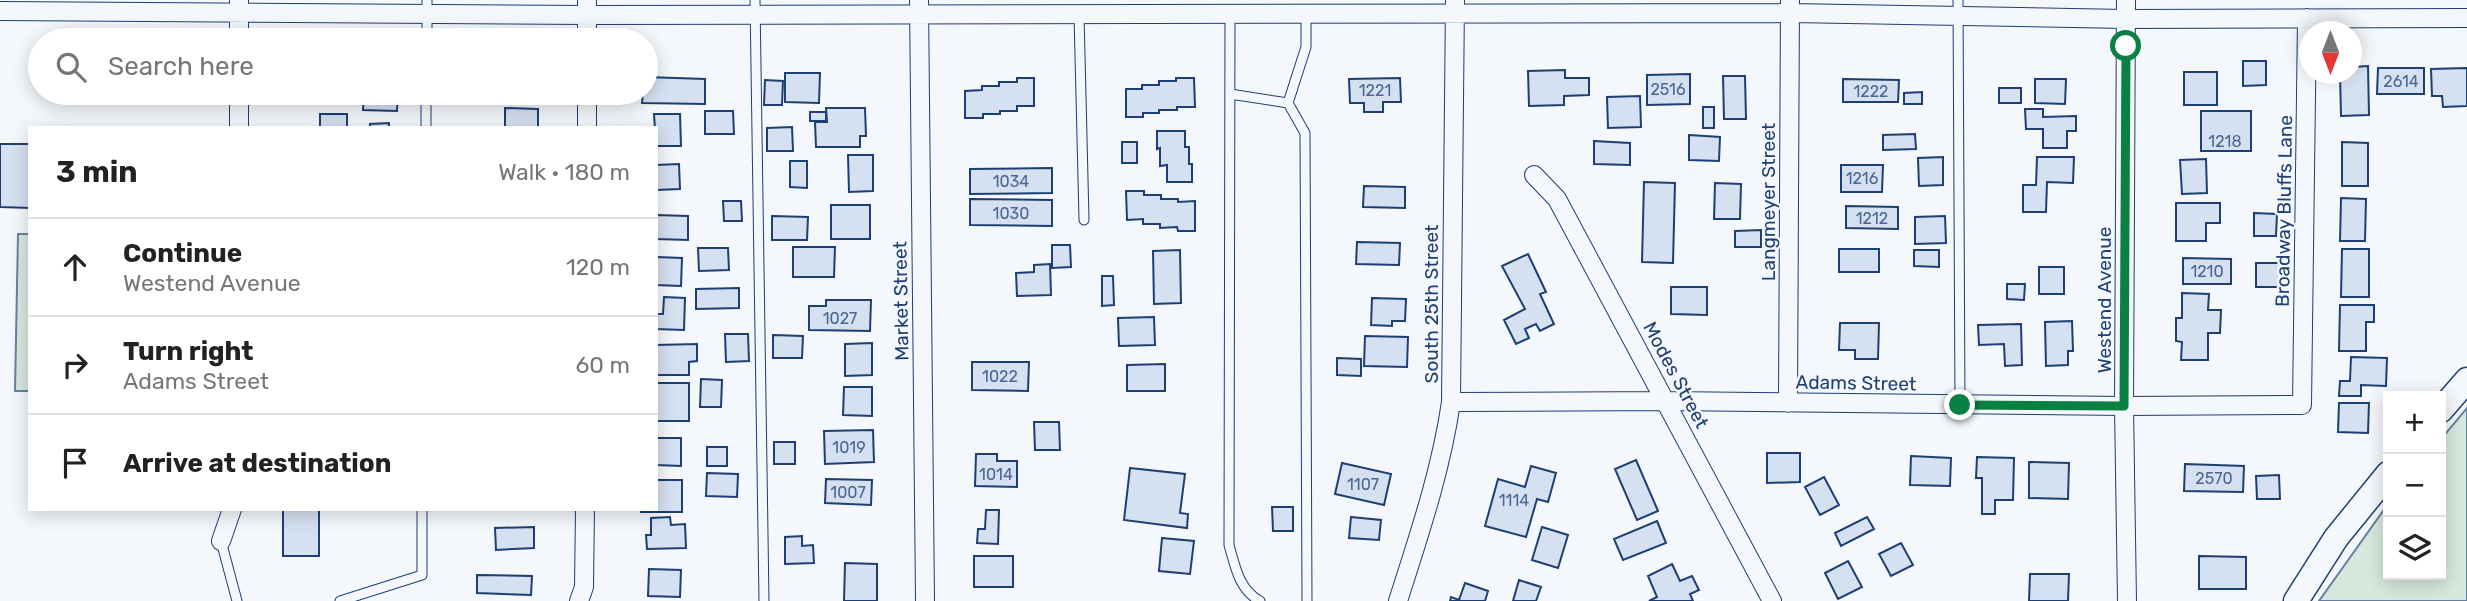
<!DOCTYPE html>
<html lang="en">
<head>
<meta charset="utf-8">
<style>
  :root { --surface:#fff; --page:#f2f2f2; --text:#222; --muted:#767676; --line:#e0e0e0 }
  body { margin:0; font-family:Rubik,sans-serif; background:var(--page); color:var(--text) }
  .controls { position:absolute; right:21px; bottom:21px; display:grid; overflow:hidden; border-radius:0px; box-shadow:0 4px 18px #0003 }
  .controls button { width:63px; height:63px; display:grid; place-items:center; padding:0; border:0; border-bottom:2px solid var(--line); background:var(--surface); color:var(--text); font:35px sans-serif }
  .compass { position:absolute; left:2299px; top:21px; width:63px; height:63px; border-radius:50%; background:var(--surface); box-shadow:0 4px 18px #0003; rotate:180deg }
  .stop { position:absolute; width:21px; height:21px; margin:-16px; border:5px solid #0b8043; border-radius:50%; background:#fff }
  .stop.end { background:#0b8043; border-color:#fff; box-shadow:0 2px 7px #0008 }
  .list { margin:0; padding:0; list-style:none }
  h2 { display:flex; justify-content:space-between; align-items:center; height:91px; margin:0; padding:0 28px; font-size:30px }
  h2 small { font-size:23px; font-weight:400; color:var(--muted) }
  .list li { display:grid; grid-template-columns:46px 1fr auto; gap:21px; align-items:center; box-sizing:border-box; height:98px; padding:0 28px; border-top:2px solid var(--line) }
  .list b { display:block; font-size:26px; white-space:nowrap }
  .list p { margin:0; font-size:23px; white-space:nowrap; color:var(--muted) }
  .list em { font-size:23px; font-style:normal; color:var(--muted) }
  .icon { flex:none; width:38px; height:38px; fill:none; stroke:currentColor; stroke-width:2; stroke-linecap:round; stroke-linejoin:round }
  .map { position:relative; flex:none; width:2467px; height:601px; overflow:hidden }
  .search { position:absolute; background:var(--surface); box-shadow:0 4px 18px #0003; left:28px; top:28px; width:630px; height:77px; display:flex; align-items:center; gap:18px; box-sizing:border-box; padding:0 24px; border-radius:38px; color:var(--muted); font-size:26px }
  .panel { position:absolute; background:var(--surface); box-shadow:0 4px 18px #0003; left:28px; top:126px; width:630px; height:385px; border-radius:0px }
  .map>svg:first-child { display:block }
  .green { fill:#d7e8df; stroke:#687fa3; stroke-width:2 }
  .building { fill:#d5e0f0; stroke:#1d3f73; stroke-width:2 }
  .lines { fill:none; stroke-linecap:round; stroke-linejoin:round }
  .lane-casing { stroke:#1d3f73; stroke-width:11 }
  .street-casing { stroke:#1d3f73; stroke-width:20 }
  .secondary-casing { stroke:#1d3f73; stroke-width:27 }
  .lane { stroke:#f4f7fb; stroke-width:9 }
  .street { stroke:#f4f7fb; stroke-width:18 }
  .secondary { stroke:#f4f7fb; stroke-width:24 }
  .route { stroke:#0b8043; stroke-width:9 }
  .labels { text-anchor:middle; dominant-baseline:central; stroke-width:5; stroke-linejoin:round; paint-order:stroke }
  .number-label { font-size:16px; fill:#4b6792 }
  .street-label { font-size:19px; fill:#1d3f73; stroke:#f4f7fb }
</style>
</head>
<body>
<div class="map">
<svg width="2467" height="601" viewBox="0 0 2467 601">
  <rect width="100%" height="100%" fill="#f4f7fb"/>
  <!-- green -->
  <path class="green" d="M18,234H30V391H15Z
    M2467,408V601H2319L2388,504V575H2441V439Z"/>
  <!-- building -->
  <path class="building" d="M2243,61H2266V85L2243,86Z
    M2368,66L2369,115L2341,116L2340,74H2352V67Z
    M2378,68H2424V94H2377Z
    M2467,68V106L2443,107L2442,96H2432L2431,69Z
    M1565,70V78H1589V95L1564,96V105L1529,106L1528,71Z
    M2184,72H2217V105H2184Z
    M785,73H820L819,103L785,102Z
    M1690,74V104L1647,105V75Z
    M1723,76H1745L1746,119H1724Z
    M646,77L705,79V104L642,103L643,93H646Z
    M1017,78H1034V106H1017V111H1000V114H983V118H965V91L982,90V86H999V82H1017Z
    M1176,78H1194L1195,107H1177V110H1159V113H1143V117H1126V89H1142V85H1159V81H1176Z
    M1400,78L1401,102H1383V112H1364V103H1350L1349,79Z
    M1843,79L1899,80L1898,102H1843Z
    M2035,79H2066L2065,104L2035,103Z
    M765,80L783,81L782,105H764Z
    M1999,88H2021V103H1999Z
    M1922,92V104H1904V93Z
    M364,93H398L397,111L363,110Z
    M434,93H455V101H434Z
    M480,93H537L538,99L480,100Z
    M1640,96L1641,127L1608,128L1607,97Z
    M1703,107H1714V128H1703Z
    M505,108L538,109V128H505Z
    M826,108H865L866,136H860V147H816L815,122H827Z
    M2025,109H2043V117L2076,116V131H2067V148H2043V129H2026Z
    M705,111H733L734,134H705Z
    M2201,111H2251V151H2201Z
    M810,112H826V121H810Z
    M320,114H347V128H320Z
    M654,114H680L681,146H656Z
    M389,123V128H370V124Z
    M792,127L793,151H767V128Z
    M1157,131H1185V147H1189V164H1192V182H1167V165L1160,166V148L1157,149Z
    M1915,134L1916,149L1883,150V135Z
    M1689,135L1720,137L1719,161L1689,160Z
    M1594,141L1630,143V165L1594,164Z
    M1122,142H1137V163H1122Z
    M2342,142L2368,143V186H2342Z
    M0,144H30V208L0,207Z
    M848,155H873V191L849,192Z
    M1943,157V185L1919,186L1918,158Z
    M2037,157H2074L2073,183L2047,182L2046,212H2023V185H2036Z
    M2206,159L2207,193L2182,194L2180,160Z
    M790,161H807V188L790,187Z
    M679,164L680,189L656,190V165Z
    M1841,165H1883L1882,192H1841Z
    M1052,168V193L970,194V169Z
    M1644,182L1675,183L1673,263L1642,262Z
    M1715,183L1741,184L1740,219H1714Z
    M1364,186L1405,187V208L1363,207Z
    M1126,191H1144V195H1161V199H1178V202L1195,201V231H1178L1177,227L1160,228V224H1143V219L1127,220Z
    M2341,198L2366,199L2365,241H2340Z
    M970,199L1052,200V226L970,225Z
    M723,201H741L742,221H724Z
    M2176,203H2220V223H2206V241H2176Z
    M831,205H870V239H831Z
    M1846,206L1898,207V229L1846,228Z
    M2254,213L2277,214L2276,236H2254Z
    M656,215L688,216V240L656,239Z
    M772,216L808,217L807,240H772Z
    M1945,216L1946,243L1915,244V217Z
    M1761,230V247H1735V231Z
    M1357,242L1400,243L1399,265L1356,264Z
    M1052,245H1070L1071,267L1052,268Z
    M793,247H835L834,277H793Z
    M698,248H728L729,270L699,271Z
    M1839,249H1879V272H1839Z
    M2342,249H2369V297H2341Z
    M1180,250L1181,303L1154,304L1153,251Z
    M1914,250H1939V267L1914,266Z
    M1528,254L1546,292L1540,294L1554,324L1540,331L1536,324L1525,329L1529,338L1516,344L1504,320L1525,309L1502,266Z
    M656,257L682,258L681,286L656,285Z
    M2183,258L2231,259V284H2183Z
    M2256,263H2280V287H2256Z
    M1050,264L1051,295L1017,296L1016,273L1034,272V265Z
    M2039,267H2064V294H2039Z
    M1102,276H1113L1114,305L1102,306Z
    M2007,284H2025L2024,300L2007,299Z
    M1671,287H1707V315L1671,314Z
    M739,288V308L696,309V289Z
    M2182,293L2209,294L2208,310H2221L2220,333H2208V360H2181L2182,342L2176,341V318H2182Z
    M664,297L685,298L684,330L656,329V314H663Z
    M1372,298L1406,299L1405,321H1392V326L1371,325Z
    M826,300H871L870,331L809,330V306H826Z
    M2340,305H2374V322H2366V351H2339Z
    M1154,317L1155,345L1119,346L1118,318Z
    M2072,321L2073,351H2068V365L2046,366L2045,322Z
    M1840,323H1879L1878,359H1855V350H1839Z
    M2021,324L2022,365L2005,366L2004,344L1979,345L1978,325Z
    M725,334H748L749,361L726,362Z
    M773,335L803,336L802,358H773Z
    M1365,336L1408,337L1407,367L1364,366Z
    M872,343V375L845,376V344Z
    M697,344V361L689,362V375H656V345Z
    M2351,357L2387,358L2386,386L2361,385V396H2339L2340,381H2350Z
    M1337,358L1361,359V376L1337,375Z
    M972,362H1029L1028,391L972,390Z
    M1165,364V391H1127V365Z
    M701,379L722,380L721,407H700Z
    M656,383H689V421H656Z
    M844,387H872V416L843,415Z
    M2339,403H2369L2368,433L2338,432Z
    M1034,422H1059L1060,450H1035Z
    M873,430L874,462L825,464L824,431Z
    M656,438H681V466L656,465Z
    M774,442H795V464H774Z
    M707,447H727V466H707Z
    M1767,453H1800V482L1767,483Z
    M976,454H997V461H1017V487L975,486Z
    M1911,456L1951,458L1950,486L1910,485Z
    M1977,457L2014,458L2013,500H1995V514H1982V478H1976Z
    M1636,460L1658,511L1637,520L1615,469Z
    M2029,462L2069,463L2068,499L2029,498Z
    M1342,463L1391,474L1384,505L1335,494Z
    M2185,464L2244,466L2243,492L2184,491Z
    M1531,466L1556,473L1548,502L1537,499L1526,537L1485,526L1498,479L1525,487Z
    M1130,468L1185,474L1180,513L1188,514L1187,528L1124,520Z
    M707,473L738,474L737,497L706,496Z
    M2279,475L2280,499H2257L2256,476Z
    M1824,477L1839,505L1820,515L1805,487Z
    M826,479L872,480L871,505L825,503Z
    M656,480H682V512H641V509H656Z
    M1272,507H1293V531H1273Z
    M283,509H319V556H283Z
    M986,510H999L998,544L977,543L978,529H985Z
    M670,517L671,525L685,524L686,548L647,549L646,535H651V518Z
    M1351,517L1381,520L1379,540L1349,538Z
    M1867,517L1874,529L1841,546L1835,533Z
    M1657,521L1666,543L1623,560L1614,539Z
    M534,527V548L496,550L495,528Z
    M1542,527L1568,535L1558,568L1532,560Z
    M802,536V546L813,545L814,563L785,564V537Z
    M1162,538L1194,541L1190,574L1159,571Z
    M1901,543L1913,565L1891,576L1879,554Z
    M974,556H1013V587H974Z
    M2199,556L2246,557V589H2199Z
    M1848,561L1862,587L1838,599L1825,573Z
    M845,563L877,564V601H844Z
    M1672,564L1680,581L1692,576L1699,590L1690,594L1693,601H1649L1657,597L1648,576Z
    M649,569L681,570L680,597L648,596Z
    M2030,574H2069L2068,601H2029Z
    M477,575L532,576L531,595L477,593Z
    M1519,580L1541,587L1536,601H1513Z
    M1465,583L1488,591L1485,601H1450L1451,597L1459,600Z"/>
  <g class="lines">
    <defs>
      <path id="lane" d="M755,0L764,601
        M1958,0L1960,404
        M1079,14L1084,220
        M1230,14L1229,545C1235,566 1239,590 1260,601
        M427,40V0
        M1230,94L1288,103L1305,133L1307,601
        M1288,103L1306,47V14
        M426,128V93
        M221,541L237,601
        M340,601L422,575V509"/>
      <path id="street" d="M919,0L925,601
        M2126,0L2124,406L2127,601
        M0,11L587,15L1790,13L2126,19L2467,18
        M239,40V0
        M587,40V0
        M239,128V93
        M587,128V93
        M1534,175L1557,199L1772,601
        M1451,402L1666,401L2124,406L2302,405L2307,18
        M1788,403L1790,0
        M221,541L232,509
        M579,601L584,587L585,509
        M1398,601C1419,535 1441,471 1451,402L1455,0"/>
      <path id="secondary" d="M2441,410L2467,380
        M2296,601L2336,538L2388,474"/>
    </defs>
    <!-- lane casing -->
    <use href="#lane" class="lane-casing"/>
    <!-- street casing -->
    <use href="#street" class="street-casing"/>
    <!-- secondary casing -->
    <use href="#secondary" class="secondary-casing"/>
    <!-- lane -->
    <use href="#lane" class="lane"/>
    <!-- street -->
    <use href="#street" class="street"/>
    <!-- secondary -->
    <use href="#secondary" class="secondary"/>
  </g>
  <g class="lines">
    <!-- route -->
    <path class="route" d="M1960,405L2124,406L2126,46"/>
  </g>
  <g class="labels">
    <!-- number labels -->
    <g class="number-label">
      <text x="2401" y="81">2614</text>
      <text x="1668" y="89">2516</text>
      <text x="1375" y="90">1221</text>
      <text x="1871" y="91">1222</text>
      <text x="2225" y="141">1218</text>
      <text x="1862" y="178">1216</text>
      <text x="1011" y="181">1034</text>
      <text x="1011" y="213">1030</text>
      <text x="1872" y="218">1212</text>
      <text x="2207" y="271">1210</text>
      <text x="840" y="318">1027</text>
      <text x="1000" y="376">1022</text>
      <text x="849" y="447">1019</text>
      <text x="996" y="474">1014</text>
      <text x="2214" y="478">2570</text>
      <text x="1363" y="484">1107</text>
      <text x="848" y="492">1007</text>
      <text x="1514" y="500">1114</text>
    </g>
    <!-- street labels -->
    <g class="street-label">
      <text transform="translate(1768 202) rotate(-90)">Langmeyer Street</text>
      <text transform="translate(2284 211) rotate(-89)">Broadway Bluffs Lane</text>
      <text transform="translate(2104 300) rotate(-90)">Westend Avenue</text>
      <text transform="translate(901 301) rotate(-91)">Market Street</text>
      <text transform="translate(1431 304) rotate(-90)">South 25th Street</text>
      <text transform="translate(1676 375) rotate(62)">Modes Street</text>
      <text transform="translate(1856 383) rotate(1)">Adams Street</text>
    </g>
  </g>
</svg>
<div class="controls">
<button>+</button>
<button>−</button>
<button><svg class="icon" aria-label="layers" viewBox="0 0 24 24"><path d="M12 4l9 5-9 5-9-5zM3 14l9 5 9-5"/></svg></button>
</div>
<svg class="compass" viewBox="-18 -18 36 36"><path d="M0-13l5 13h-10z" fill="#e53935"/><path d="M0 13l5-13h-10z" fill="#767676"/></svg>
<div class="stop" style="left:2126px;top:46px"></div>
<div class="stop end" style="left:1960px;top:405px"></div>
<div class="search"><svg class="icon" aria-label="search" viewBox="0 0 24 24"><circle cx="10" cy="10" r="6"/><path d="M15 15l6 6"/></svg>Search here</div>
<section class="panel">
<h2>3 min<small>Walk · 180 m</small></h2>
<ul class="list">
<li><svg class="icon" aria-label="ahead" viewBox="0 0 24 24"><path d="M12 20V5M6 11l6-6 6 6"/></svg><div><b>Continue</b><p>Westend Avenue</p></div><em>120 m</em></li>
<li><svg class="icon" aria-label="right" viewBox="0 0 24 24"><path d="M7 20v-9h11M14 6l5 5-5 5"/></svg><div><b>Turn right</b><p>Adams Street</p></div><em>60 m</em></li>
<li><svg class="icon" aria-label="arrive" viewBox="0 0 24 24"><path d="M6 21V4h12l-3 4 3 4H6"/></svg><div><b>Arrive at destination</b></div></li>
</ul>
</section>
</div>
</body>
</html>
